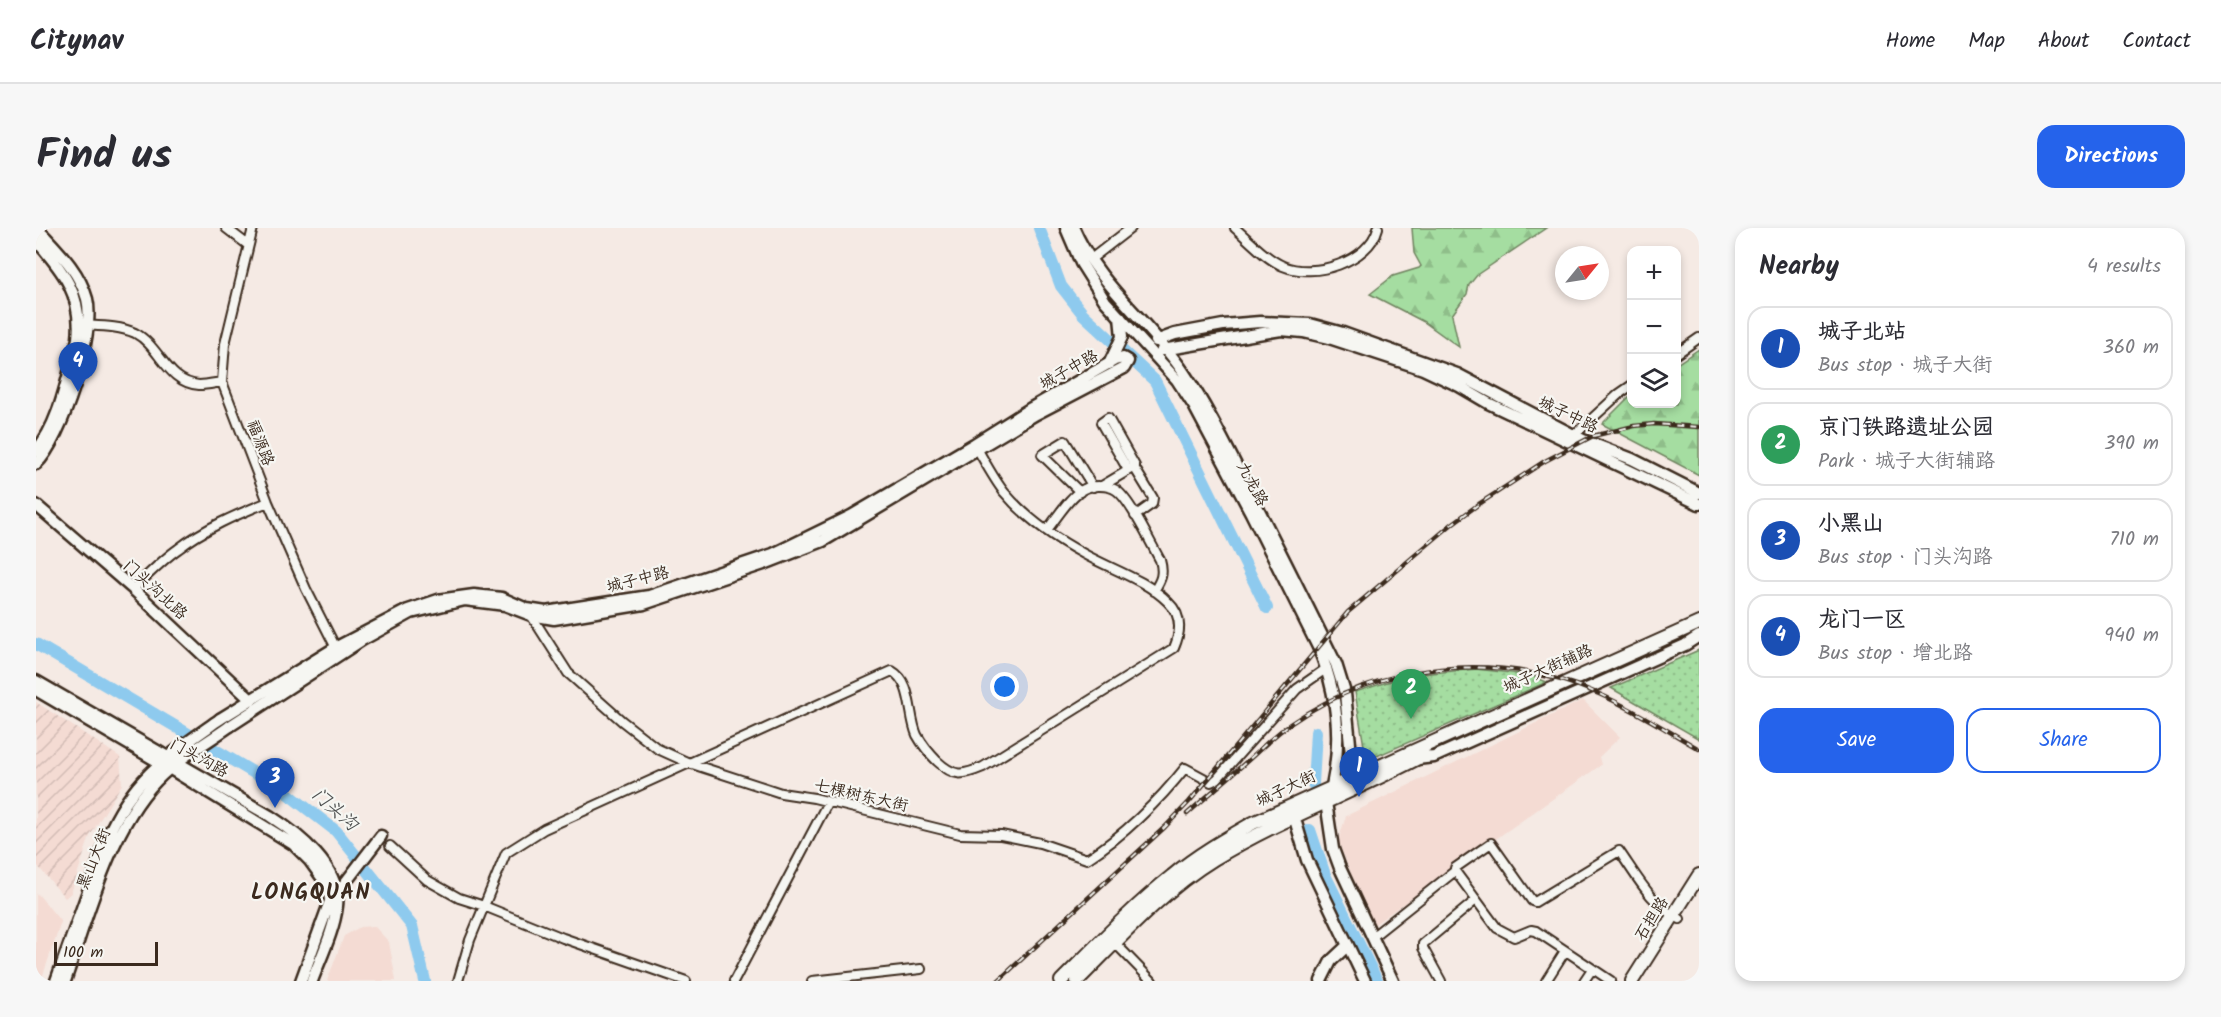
<!DOCTYPE html>
<html lang="en">
<head>
<meta charset="utf-8">
<style>
  :root { --surface:#fff; --page:#f7f7f7; --text:#2b2b33; --muted:#7c7c81; --line:#e1e1e2; --accent:#2563eb }
  body { margin:0; font-family:Kalam,"LXGW WenKai TC",sans-serif; background:var(--page); color:var(--text) }
  .controls { position:absolute; right:18px; top:18px; display:grid; overflow:hidden; border-radius:12px; box-shadow:0 3px 9px #0003 }
  .controls button { width:54px; height:54px; display:grid; place-items:center; padding:0; border:0; border-bottom:2px solid var(--line); background:var(--surface); color:var(--text); font:30px sans-serif }
  .compass { position:absolute; left:1519px; top:18px; width:54px; height:54px; border-radius:50%; background:var(--surface); box-shadow:0 3px 9px #0003; rotate:60deg }
  .scale { position:absolute; left:18px; bottom:15px; width:104px; box-sizing:border-box; padding-left:6px; border:3px solid #3b2a1e; border-top:0; font-size:16px; line-height:21px; white-space:nowrap; color:#3b2a1e; -webkit-text-stroke:4px #f6f6f2; paint-order:stroke }
  .you { position:absolute; left:969px; top:459px; width:21px; height:21px; margin:-15px; border:4px solid #fff; border-radius:50%; background:#1a73e8; box-shadow:0 0 0 9px #1a73e833 }
  .badge { display:grid; place-items:center; width:39px; height:39px; border-radius:50%; background:var(--accent); color:#fff; font-size:20px; font-weight:700 }
  .pin { position:absolute; translate:-50% -50px; filter:drop-shadow(0 2px 3px #0008) }
  .pin::after { content:''; position:absolute; top:32px; width:21px; height:18px; background:inherit; clip-path:polygon(0 0,100% 0,50% 100%) }
  .list { margin:0; padding:0; list-style:none }
  h2 { display:flex; justify-content:space-between; align-items:center; height:78px; margin:0; padding:0 24px; font-size:26px }
  h2 small { font-size:20px; font-weight:400; color:var(--muted) }
  .list li { display:grid; grid-template-columns:39px 1fr auto; gap:18px; align-items:center; box-sizing:border-box; height:84px; margin:0 12px 12px; padding:0 12px; border:2px solid var(--line); border-radius:18px }
  .list b { display:block; font-size:22px; white-space:nowrap }
  .list p { margin:0; font-size:20px; white-space:nowrap; color:var(--muted) }
  .list em { font-size:20px; font-style:normal; color:var(--muted) }
  .actions { display:flex; gap:12px; padding:18px 24px }
  .actions a { flex:1; padding:14px 0; border:2px solid var(--accent); border-radius:18px; text-align:center; font-size:21px; color:var(--accent) }
  .actions .main { background:var(--accent); color:#fff }
  .icon { flex:none; width:33px; height:33px; fill:none; stroke:currentColor; stroke-width:2; stroke-linecap:round; stroke-linejoin:round }
  .map { position:relative; flex:none; width:1663px; height:753px; overflow:hidden; border-radius:18px }
  header { display:flex; align-items:center; gap:36px; box-sizing:border-box; height:84px; padding:0 30px; background:var(--surface); border-bottom:2px solid var(--line) }
  header strong { font-size:28px }
  nav { display:flex; gap:33px; margin-inline-start:auto; font-size:21px }
  .intro { display:flex; align-items:center; justify-content:space-between; box-sizing:border-box; height:144px; padding:0 36px }
  h1 { margin:0; font-size:42px }
  .button { padding:15px 27px; border-radius:18px; background:var(--accent); color:#fff; font-size:21px; font-weight:700 }
  main { display:flex; gap:36px; padding:0 36px }
  aside { flex:1; background:var(--surface); border-radius:18px; box-shadow:0 3px 9px #0003 }
  .map>svg:first-child { display:block }
  .built { fill:#f4dbd3 }
  .industrial { fill:url(#industrial-furrows) }
  .forest { fill:url(#forest-firs); stroke:#708460; stroke-width:1.5 }
  .park { fill:url(#park-dots); stroke:#708460; stroke-width:1.5 }
  .lines { fill:none; stroke-linecap:round; stroke-linejoin:round }
  .river { stroke:#8ecaee; stroke-width:12 }
  .minor-casing { stroke:#3b2a1e; stroke-width:12 }
  .tertiary-casing { stroke:#3b2a1e; stroke-width:15 }
  .secondary-casing { stroke:#3b2a1e; stroke-width:15 }
  .primary-casing { stroke:#3b2a1e; stroke-width:16 }
  .minor { stroke:#f6f6f2; stroke-width:8 }
  .tertiary { stroke:#f6f6f2; stroke-width:10 }
  .secondary { stroke:#f6f6f2; stroke-width:10 }
  .primary { stroke:#f6f6f2; stroke-width:12 }
  .rail-casing { stroke:#3b2a1e; stroke-width:4.5 }
  .rail { stroke:#f6f6f2; stroke-width:2; stroke-dasharray:7; stroke-linecap:butt }
  .labels { text-anchor:middle; dominant-baseline:central; stroke-width:4.5; stroke-linejoin:round; paint-order:stroke }
  .street-label { font-size:16px; fill:#3b2a1e; stroke:#f6f6f2 }
  .water-label { font-size:18px; font-style:italic; fill:#505252; stroke:#f6f6f2 }
  .district-label { font-size:22px; font-weight:bold; letter-spacing:1.5px; fill:#3b2a1e; stroke:#f6f6f2 }
</style>
</head>
<body>
<header>
<strong>Citynav</strong>
<nav><a>Home</a><a>Map</a><a>About</a><a>Contact</a></nav>
</header>
<div class="intro"><h1>Find us</h1><a class="button">Directions</a></div>
<main>
<div class="map">
<svg width="1663" height="753" viewBox="0 0 1663 753">
  <defs>
    <pattern id="industrial-furrows" width="10" height="10" patternUnits="userSpaceOnUse" patternTransform="scale(1.5)"><rect width="10" height="10" fill="#f4dbd3"/><path d="M-1 1l2-2M0 10L10 0M9 11l2-2" fill="none" stroke="#d2bcb5"/></pattern>
    <pattern id="forest-firs" width="22" height="20" patternUnits="userSpaceOnUse" patternTransform="scale(1.5)"><rect width="22" height="20" fill="#a5dda1"/><path d="M5 1l3.5 6h-7zM16 11l3.5 6h-7z" fill="#8fbe8a"/></pattern>
    <pattern id="park-dots" width="8" height="8" patternUnits="userSpaceOnUse" patternTransform="scale(1.5)"><rect width="8" height="8" fill="#a5dda1"/><path d="M2 2h.1M6 6h.1" fill="none" stroke="#8fbe8a" stroke-width="1.8" stroke-linecap="round"/></pattern>
  </defs>
  <rect width="100%" height="100%" fill="#f5eae4"/>
  <filter id="ink" filterUnits="userSpaceOnUse"><feTurbulence type="fractalNoise" baseFrequency=".0167" numOctaves="2"/><feDisplacementMap in="SourceGraphic" scale="12" xChannelSelector="R" yChannelSelector="G"/><feConvolveMatrix kernelMatrix="1 2 1 2 8 2 1 2 1" color-interpolation-filters="sRGB"/></filter>
  <g filter="url(#ink)">
    <!-- built -->
    <path class="built" d="M1547,472L1584,509L1563,529L1565,537L1336,698L1302,613L1310,588Z
      M2,666L25,694L5,753H0V667Z
      M338,698L353,714L360,753H291L308,708L324,699Z"/>
    <!-- industrial -->
    <path class="industrial" d="M0,474L84,529L86,556L54,608L35,665L29,670L0,636Z"/>
    <!-- forest -->
    <path class="forest" d="M1376,0H1510L1442,46L1433,57L1431,66L1416,87L1423,119L1388,94L1334,66L1357,48L1383,40L1385,38L1378,25Z
      M1663,121V247L1566,196L1595,167L1596,176H1640L1641,136Z"/>
    <!-- park -->
    <path class="park" d="M1663,422V511L1575,460Z
      M1440,441L1493,447L1511,454L1341,528L1328,518L1319,464L1374,447Z"/>
    <g class="lines">
      <!-- river -->
      <path class="river" d="M1003,0L1025,58L1047,86L1119,153L1231,380
        M0,416L247,562L300,603L376,698L389,753
        M1277,556L1280,504
        M1274,602L1289,647L1341,753"/>
      <defs>
        <path id="minor" d="M190,0L212,17
          M217,0L189,116L186,154L232,274L270,361L302,424
          M1199,0C1213,12 1230,31 1247,38C1278,51 1333,34 1342,0
          M1055,31L1095,0
          M48,97C64,98 84,98 99,105C124,118 131,155 163,157C170,157 179,155 186,154
          M1640,126L1663,110
          M1538,207L1583,166L1596,157
          M1098,239L1117,270L1116,276L1099,288
          M1066,258L1098,239L1099,238L1072,190L1065,195L1092,242
          M1044,264L1006,227L1029,213L1057,259
          M1011,302C1020,291 1035,266 1048,261C1056,257 1072,257 1080,262C1094,271 1115,316 1124,332C1128,346 1125,352 1118,363
          M97,361C111,348 126,332 142,321C169,300 200,287 232,274
          M493,384L532,445L586,493L622,521L653,535L745,565L778,570L924,606L965,607L1004,615L1051,631C1086,609 1123,573 1149,540L1175,554L1181,551L1261,461L1291,440
          M354,618L391,652L423,670L448,678L527,710L650,753
          M1419,643L1461,700L1478,709L1495,702L1500,703L1575,753
          M1336,709L1419,643V640L1455,615L1496,673L1499,674L1583,623C1600,647 1616,678 1644,691
          M1077,713L1116,753
          M422,753L434,712L470,625L508,601L856,443C877,455 872,487 881,507C886,516 894,526 901,533C918,549 926,548 947,539L1138,420C1145,404 1146,387 1132,374C1110,352 1075,341 1048,326C1020,311 989,289 968,264C957,250 948,232 939,217
          M698,753L792,574
          M776,753L885,741
          M1405,753L1387,720V716L1440,672
          M1510,753L1529,723
          M1548,753L1556,741"/>
        <path id="tertiary" d="M0,12C27,43 47,67 42,111C31,148 25,193 0,223
          M1073,136L1086,109L1084,89
          M0,236C26,212 60,105 51,71C43,42 21,22 1,0
          M0,277L97,361L215,472
          M184,491L299,420L372,382L402,372L438,367L466,370L491,381L510,384L613,368L737,326L815,288L938,216L995,180L1079,132L1087,130L1092,133L1088,140L1000,186L787,313L728,336L608,376L518,391L495,387L469,377L429,372L375,385L326,412L194,498
          M1381,531L1398,529L1649,417L1663,408
          M1290,574L1297,621L1304,640L1357,753
          M1258,588L1271,632L1329,753
          M293,666L306,659L345,608
          M1285,753L1295,733L1311,718"/>
        <path id="secondary" d="M1030,0L1045,35L1069,73L1141,152L1158,178L1215,285L1282,419C1301,463 1306,511 1296,558
          M1038,1C1062,57 1115,95 1148,145C1171,179 1189,216 1208,253C1239,313 1270,375 1300,436L1309,465L1315,526L1320,535L1331,543
          M1120,113L1139,106L1187,97L1224,94L1274,96L1307,105L1421,146L1547,212L1596,231L1663,265
          M1126,122L1245,102L1267,104L1293,110L1387,141L1423,158L1452,175L1663,276
          M0,453L234,588C262,606 306,640 301,678C298,703 285,729 276,753
          M0,462L133,540L257,616L274,633L287,651L293,662L294,673L265,753
          M20,753L71,610C97,549 132,528 184,491
          M29,753C51,690 73,602 120,553C141,531 169,516 194,498"/>
        <path id="primary" d="M1025,753C1061,717 1096,680 1136,648C1161,627 1189,611 1217,595L1663,395
          M1041,753C1084,710 1126,663 1178,631C1245,590 1319,564 1388,527
          M1596,753L1663,647"/>
      </defs>
      <!-- minor casing -->
      <use href="#minor" class="minor-casing"/>
      <!-- tertiary casing -->
      <use href="#tertiary" class="tertiary-casing"/>
      <!-- secondary casing -->
      <use href="#secondary" class="secondary-casing"/>
      <!-- primary casing -->
      <use href="#primary" class="primary-casing"/>
      <!-- minor -->
      <use href="#minor" class="minor"/>
      <!-- tertiary -->
      <use href="#tertiary" class="tertiary"/>
      <!-- secondary -->
      <use href="#secondary" class="secondary"/>
      <!-- primary -->
      <use href="#primary" class="primary"/>
      <defs>
        <path id="rail" d="M1151,586C1170,569 1190,552 1209,535C1224,522 1238,507 1254,496C1345,433 1462,422 1563,466C1598,481 1630,502 1663,521
          M962,753L1129,599L1153,574L1312,384L1416,296L1443,276L1509,233L1557,208L1598,198L1618,196L1663,199"/>
      </defs>
      <!-- rail casing -->
      <use href="#rail" class="rail-casing"/>
      <!-- rail -->
      <use href="#rail" class="rail"/>
    </g>
  </g>
  <g class="labels">
    <!-- street labels -->
    <g class="street-label">
      <text transform="translate(1033 142) rotate(-29)">城子中路</text>
      <text transform="translate(1532 187) rotate(26)">城子中路</text>
      <text transform="translate(224 215) rotate(69)">福源路</text>
      <text transform="translate(1216 256) rotate(62)">九龙路</text>
      <text transform="translate(602 352) rotate(-14)">城子中路</text>
      <text transform="translate(119 362) rotate(42)">门头沟北路</text>
      <text transform="translate(1512 441) rotate(-24)">城子大街辅路</text>
      <text transform="translate(163 530) rotate(29)">门头沟路</text>
      <text transform="translate(1250 561) rotate(-25)">城子大街</text>
      <text transform="translate(825 568) rotate(13)">七棵树东大街</text>
      <text transform="translate(58 631) rotate(-68)">黑山大街</text>
      <text transform="translate(1616 691) rotate(-58)">石担路</text>
    </g>
    <!-- water labels -->
    <g class="water-label">
      <text transform="translate(298 582) rotate(42)">门头沟</text>
    </g>
    <!-- district labels -->
    <g class="district-label">
      <text x="275" y="665">LONGQUAN</text>
    </g>
  </g>
</svg>
<div class="controls">
<button>+</button>
<button>−</button>
<button><svg class="icon" aria-label="layers" viewBox="0 0 24 24"><path d="M12 4l9 5-9 5-9-5zM3 14l9 5 9-5"/></svg></button>
</div>
<svg class="compass" viewBox="-18 -18 36 36"><path d="M0-13l5 13h-10z" fill="#e53935"/><path d="M0 13l5-13h-10z" fill="#7c7c81"/></svg>
<div class="scale">100 m</div>
<div class="you"></div>
<div class="pin badge" style="left:1323px;top:569px;background:#1a4fb4">1</div>
<div class="pin badge" style="left:1375px;top:491px;background:#2e9e5b">2</div>
<div class="pin badge" style="left:239px;top:580px;background:#1a4fb4">3</div>
<div class="pin badge" style="left:42px;top:164px;background:#1a4fb4">4</div>
</div>
<aside>
<h2>Nearby<small>4 results</small></h2>
<ul class="list">
<li><span class="badge" style="background:#1a4fb4">1</span><div><b>城子北站</b><p>Bus stop · 城子大街</p></div><em>360 m</em></li>
<li><span class="badge" style="background:#2e9e5b">2</span><div><b>京门铁路遗址公园</b><p>Park · 城子大街辅路</p></div><em>390 m</em></li>
<li><span class="badge" style="background:#1a4fb4">3</span><div><b>小黑山</b><p>Bus stop · 门头沟路</p></div><em>710 m</em></li>
<li><span class="badge" style="background:#1a4fb4">4</span><div><b>龙门一区</b><p>Bus stop · 增北路</p></div><em>940 m</em></li>
</ul>
<div class="actions"><a class="main">Save</a><a>Share</a></div>
</aside>
</main>
</body>
</html>
